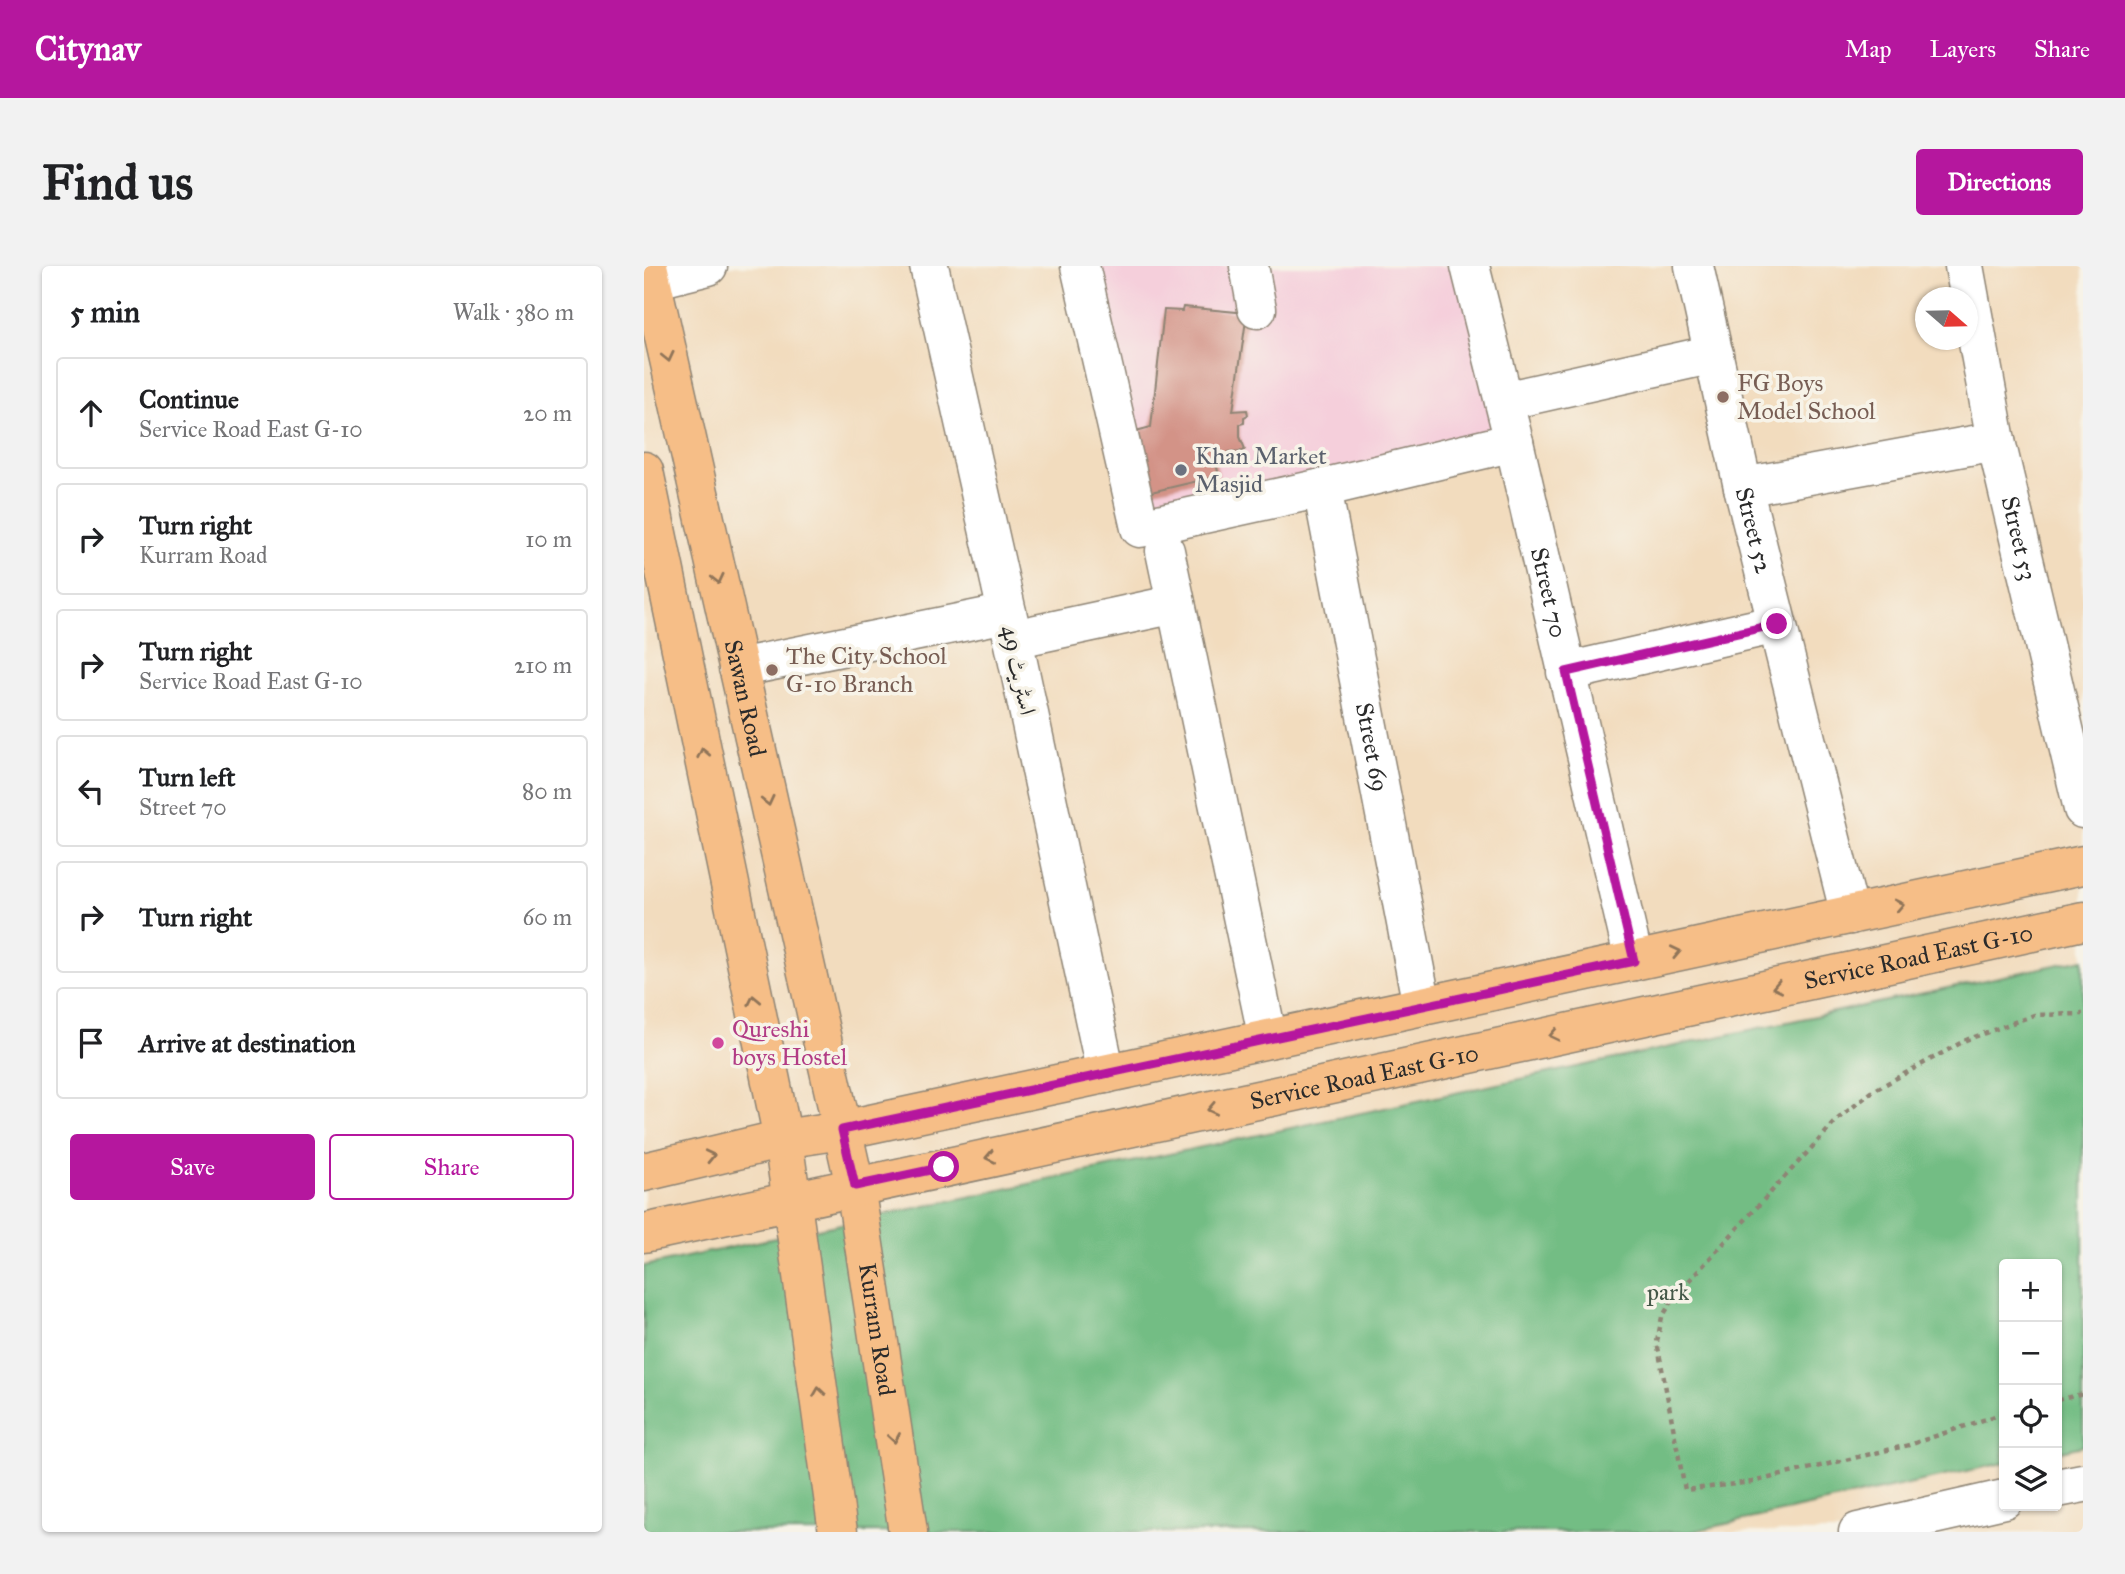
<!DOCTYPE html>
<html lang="en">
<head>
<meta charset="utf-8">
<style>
  :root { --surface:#fff; --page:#f2f2f2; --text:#202124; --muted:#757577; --line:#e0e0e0; --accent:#b5179e }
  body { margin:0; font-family:"IM FELL Great Primer",Amiri,serif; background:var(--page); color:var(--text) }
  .controls { position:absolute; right:21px; bottom:21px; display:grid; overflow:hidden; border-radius:7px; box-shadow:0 2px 5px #0004 }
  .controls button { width:63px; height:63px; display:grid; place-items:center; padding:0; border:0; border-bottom:2px solid var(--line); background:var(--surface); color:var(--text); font:35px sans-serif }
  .compass { position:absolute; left:1271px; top:21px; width:63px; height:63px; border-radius:50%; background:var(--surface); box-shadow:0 2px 5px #0004; rotate:110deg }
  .stop { position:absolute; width:21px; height:21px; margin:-16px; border:5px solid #b5179e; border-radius:50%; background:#fff }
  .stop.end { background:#b5179e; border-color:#fff; box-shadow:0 2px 7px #0008 }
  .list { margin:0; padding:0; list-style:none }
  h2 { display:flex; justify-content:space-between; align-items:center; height:91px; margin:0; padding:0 28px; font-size:30px }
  h2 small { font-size:23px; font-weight:400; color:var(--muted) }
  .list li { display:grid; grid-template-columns:46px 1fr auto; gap:21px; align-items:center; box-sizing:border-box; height:112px; margin:0 14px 14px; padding:0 14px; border:2px solid var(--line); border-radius:7px }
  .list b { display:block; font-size:26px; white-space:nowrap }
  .list p { margin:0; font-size:23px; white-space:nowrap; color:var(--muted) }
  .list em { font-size:23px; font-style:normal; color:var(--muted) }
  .actions { display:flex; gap:14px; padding:21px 28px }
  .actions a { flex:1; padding:16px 0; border:2px solid var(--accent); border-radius:7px; text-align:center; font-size:24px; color:var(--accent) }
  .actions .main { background:var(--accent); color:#fff }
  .icon { flex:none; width:38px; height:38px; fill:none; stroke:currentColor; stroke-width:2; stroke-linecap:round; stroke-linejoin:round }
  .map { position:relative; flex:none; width:1439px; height:1266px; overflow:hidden; border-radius:7px }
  header { display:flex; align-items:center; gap:42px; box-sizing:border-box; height:98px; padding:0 35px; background:var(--accent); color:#fff }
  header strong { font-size:33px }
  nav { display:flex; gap:38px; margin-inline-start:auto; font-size:24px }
  .intro { display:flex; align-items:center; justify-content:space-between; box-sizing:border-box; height:168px; padding:0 42px }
  h1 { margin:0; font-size:49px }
  .button { padding:18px 32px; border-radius:7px; background:var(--accent); color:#fff; font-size:24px; font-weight:700 }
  main { display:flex; gap:42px; padding:0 42px }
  aside { flex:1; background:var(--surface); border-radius:7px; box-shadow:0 2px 5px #0004 }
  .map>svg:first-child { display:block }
  .built { fill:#f5cfdb }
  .forest { fill:#73bd84; stroke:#4f7458; stroke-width:2 }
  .building { fill:#d39387 }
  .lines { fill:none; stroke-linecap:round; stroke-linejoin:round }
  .minor-casing { stroke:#8e8474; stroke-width:41 }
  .major-casing { stroke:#8e8474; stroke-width:41 }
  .path { stroke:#8e8474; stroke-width:4.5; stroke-dasharray:5 5; stroke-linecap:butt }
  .minor { stroke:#fff; stroke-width:38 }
  .major { stroke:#f6be87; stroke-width:38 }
  .oneway { stroke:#907459 }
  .route { stroke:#b5179e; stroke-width:9 }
  .education-dot { fill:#8d6e63; stroke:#f7f3e8; stroke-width:2.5 }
  .worship-dot { fill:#6b7280; stroke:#f7f3e8; stroke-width:2.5 }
  .hotel-dot { fill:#d1479c; stroke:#f7f3e8; stroke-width:2.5 }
  .labels { text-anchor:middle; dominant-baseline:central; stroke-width:7; stroke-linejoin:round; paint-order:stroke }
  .education-label { font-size:24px; fill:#785e54; stroke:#f7f3e8; text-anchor:start }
  .worship-label { font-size:24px; fill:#5b616d; stroke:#f7f3e8; text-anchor:start }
  .street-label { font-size:24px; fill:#2b2b2b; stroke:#f7f3e8 }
  .hotel-label { font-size:24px; fill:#b23c85; stroke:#f7f3e8; text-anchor:start }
  .park-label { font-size:24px; fill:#445848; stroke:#f7f3e8 }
</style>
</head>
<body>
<header>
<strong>Citynav</strong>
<nav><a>Map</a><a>Layers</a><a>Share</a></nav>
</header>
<div class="intro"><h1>Find us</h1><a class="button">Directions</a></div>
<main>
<aside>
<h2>5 min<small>Walk · 380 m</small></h2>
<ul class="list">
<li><svg class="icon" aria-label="ahead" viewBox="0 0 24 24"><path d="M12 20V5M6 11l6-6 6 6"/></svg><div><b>Continue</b><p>Service Road East G-10</p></div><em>20 m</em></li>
<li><svg class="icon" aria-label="right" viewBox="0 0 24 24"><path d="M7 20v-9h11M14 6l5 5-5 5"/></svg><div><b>Turn right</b><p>Kurram Road</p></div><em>10 m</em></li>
<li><svg class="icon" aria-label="right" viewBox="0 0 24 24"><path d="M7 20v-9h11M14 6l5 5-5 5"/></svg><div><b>Turn right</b><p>Service Road East G-10</p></div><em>210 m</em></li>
<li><svg class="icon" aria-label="left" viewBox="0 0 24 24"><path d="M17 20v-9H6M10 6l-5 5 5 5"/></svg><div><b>Turn left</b><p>Street 70</p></div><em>80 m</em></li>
<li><svg class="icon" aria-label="right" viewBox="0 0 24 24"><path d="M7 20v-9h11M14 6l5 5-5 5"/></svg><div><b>Turn right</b></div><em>60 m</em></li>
<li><svg class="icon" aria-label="arrive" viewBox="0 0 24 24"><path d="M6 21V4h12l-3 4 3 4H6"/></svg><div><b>Arrive at destination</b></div></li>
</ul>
<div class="actions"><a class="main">Save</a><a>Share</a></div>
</aside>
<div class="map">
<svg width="1439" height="1266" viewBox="0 0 1439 1266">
  <rect width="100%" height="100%" fill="#f7f3e8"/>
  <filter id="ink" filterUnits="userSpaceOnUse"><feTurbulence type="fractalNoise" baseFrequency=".0143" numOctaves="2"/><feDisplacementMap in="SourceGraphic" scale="14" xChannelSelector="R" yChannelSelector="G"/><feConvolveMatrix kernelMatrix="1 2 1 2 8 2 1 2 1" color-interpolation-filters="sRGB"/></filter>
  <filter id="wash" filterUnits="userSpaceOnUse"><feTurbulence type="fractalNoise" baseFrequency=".00686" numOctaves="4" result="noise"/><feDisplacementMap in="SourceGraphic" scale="28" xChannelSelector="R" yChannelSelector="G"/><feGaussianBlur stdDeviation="1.57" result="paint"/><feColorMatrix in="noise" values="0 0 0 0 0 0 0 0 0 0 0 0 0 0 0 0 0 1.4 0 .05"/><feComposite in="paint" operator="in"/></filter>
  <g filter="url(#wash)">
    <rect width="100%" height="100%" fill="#f2dcbe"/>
    <!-- built -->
    <path class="built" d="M447,0H817L859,172L508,250Z"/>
    <!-- forest -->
    <path class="forest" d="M1439,693V1180L1413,1186V998H1360V1197L1046,1266H0V1000Z"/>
    <g id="blocks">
      <!-- building -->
      <path class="building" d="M539,41L603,47L589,145L603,144L604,149L600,151V157L596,158V171L601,183L599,185L585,186L586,190L571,193L575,210L507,226L492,165L507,161L520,44L538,45Z"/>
    </g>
  </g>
  <g filter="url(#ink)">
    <use href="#blocks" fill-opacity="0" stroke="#8e8474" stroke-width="2"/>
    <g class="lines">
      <defs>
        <g id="minor">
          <path d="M285,0L369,373L462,808"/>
          <path d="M436,0L496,262L678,222L870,176"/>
          <path d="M605,0L613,43"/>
          <path id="s1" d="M826,0L870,176L990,695"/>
          <path id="s2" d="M1050,0L1099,221L1206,649"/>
          <path id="s3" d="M1320,0L1352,175L1439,543"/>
          <path d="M0,16L64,0"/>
          <path d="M860,135L1070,88"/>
          <path d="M1099,221L1352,175"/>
          <path id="s4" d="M678,222L778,740"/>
          <path d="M521,285L624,773"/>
          <path d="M369,373L532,338"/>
          <path d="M94,402L363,347"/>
          <path d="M922,406L1133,358"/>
          <path d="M1413,1222L1439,1217"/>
          <path d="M1214,1266L1360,1233"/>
        </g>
        <g id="major">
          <path id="s5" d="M4,0L211,920L264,1266"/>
          <path d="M0,205L139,873L194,1266"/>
          <path d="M0,906L139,873L198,864L1439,599"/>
          <path id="s6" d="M0,967L1439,655"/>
        </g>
      </defs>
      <!-- minor casing -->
      <use href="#minor" class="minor-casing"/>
      <!-- major casing -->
      <use href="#major" class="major-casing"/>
      <!-- path -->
      <path class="path" d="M1413,1134L1439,1128
        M1360,1147L1265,1179L1108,1216L1041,1224L1013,1076L1018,1051L1032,1029L1195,852L1229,825L1322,774L1390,749L1439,748"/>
      <!-- minor -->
      <use href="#minor" class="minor"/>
      <!-- major -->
      <use href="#major" class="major"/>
    </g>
    <!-- one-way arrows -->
    <defs><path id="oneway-chevron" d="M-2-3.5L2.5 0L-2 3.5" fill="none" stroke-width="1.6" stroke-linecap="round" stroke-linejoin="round" transform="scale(1.75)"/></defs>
    <g class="oneway">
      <use href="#oneway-chevron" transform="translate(24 91) rotate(77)"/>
      <use href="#oneway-chevron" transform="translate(74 313) rotate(77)"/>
      <use href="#oneway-chevron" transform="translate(59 487) rotate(-102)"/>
      <use href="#oneway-chevron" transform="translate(124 535) rotate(77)"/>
      <use href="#oneway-chevron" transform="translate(1255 639) rotate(-12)"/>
      <use href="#oneway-chevron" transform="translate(1032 686) rotate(-12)"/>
      <use href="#oneway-chevron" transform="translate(1133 721) rotate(168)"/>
      <use href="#oneway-chevron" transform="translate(110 734) rotate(-102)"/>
      <use href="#oneway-chevron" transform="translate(910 769) rotate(168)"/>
      <use href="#oneway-chevron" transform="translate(568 843) rotate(168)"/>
      <use href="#oneway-chevron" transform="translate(66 890) rotate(-13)"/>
      <use href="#oneway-chevron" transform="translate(346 891) rotate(168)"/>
      <use href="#oneway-chevron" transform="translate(175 1126) rotate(-98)"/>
      <use href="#oneway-chevron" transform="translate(250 1172) rotate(81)"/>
    </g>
  </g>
  <g class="lines" filter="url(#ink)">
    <!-- route -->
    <path class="route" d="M300,901L211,920L198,864L990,695L922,406L1133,358"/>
  </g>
  <!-- markers -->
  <g class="education-dot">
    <circle cx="1079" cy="131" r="7"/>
    <circle cx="128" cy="404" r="7"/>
  </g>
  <circle class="worship-dot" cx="537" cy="204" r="7"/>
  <circle class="hotel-dot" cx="74" cy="777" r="7"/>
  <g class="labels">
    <!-- education labels -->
    <g class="education-label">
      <text x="1093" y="117">FG Boys<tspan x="1093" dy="28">Model School</tspan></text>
      <text x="142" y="390">The City School<tspan x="142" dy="28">G-10 Branch</tspan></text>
    </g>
    <!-- worship labels -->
    <g class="worship-label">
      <text x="551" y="190">Khan Market<tspan x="551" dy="28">Masjid</tspan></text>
    </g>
    <!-- street labels -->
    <g class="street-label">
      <text stroke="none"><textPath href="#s2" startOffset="271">Street 52</textPath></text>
      <text stroke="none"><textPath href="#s3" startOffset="278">Street 53</textPath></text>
      <text stroke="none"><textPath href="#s1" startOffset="336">Street 70</textPath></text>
      <text transform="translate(375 404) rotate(78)">اسٹریٹ 49</text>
      <text stroke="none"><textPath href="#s5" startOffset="443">Sawan Road</textPath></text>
      <text stroke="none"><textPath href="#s4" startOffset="264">Street 69</textPath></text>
      <text stroke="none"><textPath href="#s6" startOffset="1304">Service Road East G-10</textPath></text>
      <text stroke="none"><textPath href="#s6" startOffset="737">Service Road East G-10</textPath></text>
      <text stroke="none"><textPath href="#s5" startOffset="1088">Kurram Road</textPath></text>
    </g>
    <!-- hotel labels -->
    <g class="hotel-label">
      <text x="88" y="763">Qureshi<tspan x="88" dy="28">boys Hostel</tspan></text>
    </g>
    <!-- park labels -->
    <g class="park-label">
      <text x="1024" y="1026">park</text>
    </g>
  </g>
</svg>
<div class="controls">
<button>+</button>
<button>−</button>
<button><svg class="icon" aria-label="locate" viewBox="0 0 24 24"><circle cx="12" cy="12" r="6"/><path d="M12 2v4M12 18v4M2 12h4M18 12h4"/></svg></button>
<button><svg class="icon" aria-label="layers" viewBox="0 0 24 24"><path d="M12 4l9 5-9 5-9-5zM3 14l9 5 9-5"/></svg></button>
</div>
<svg class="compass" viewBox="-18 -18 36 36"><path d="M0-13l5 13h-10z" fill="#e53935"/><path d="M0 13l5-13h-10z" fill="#757577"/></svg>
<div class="stop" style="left:300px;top:901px"></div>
<div class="stop end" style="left:1133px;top:358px"></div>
</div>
</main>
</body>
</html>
